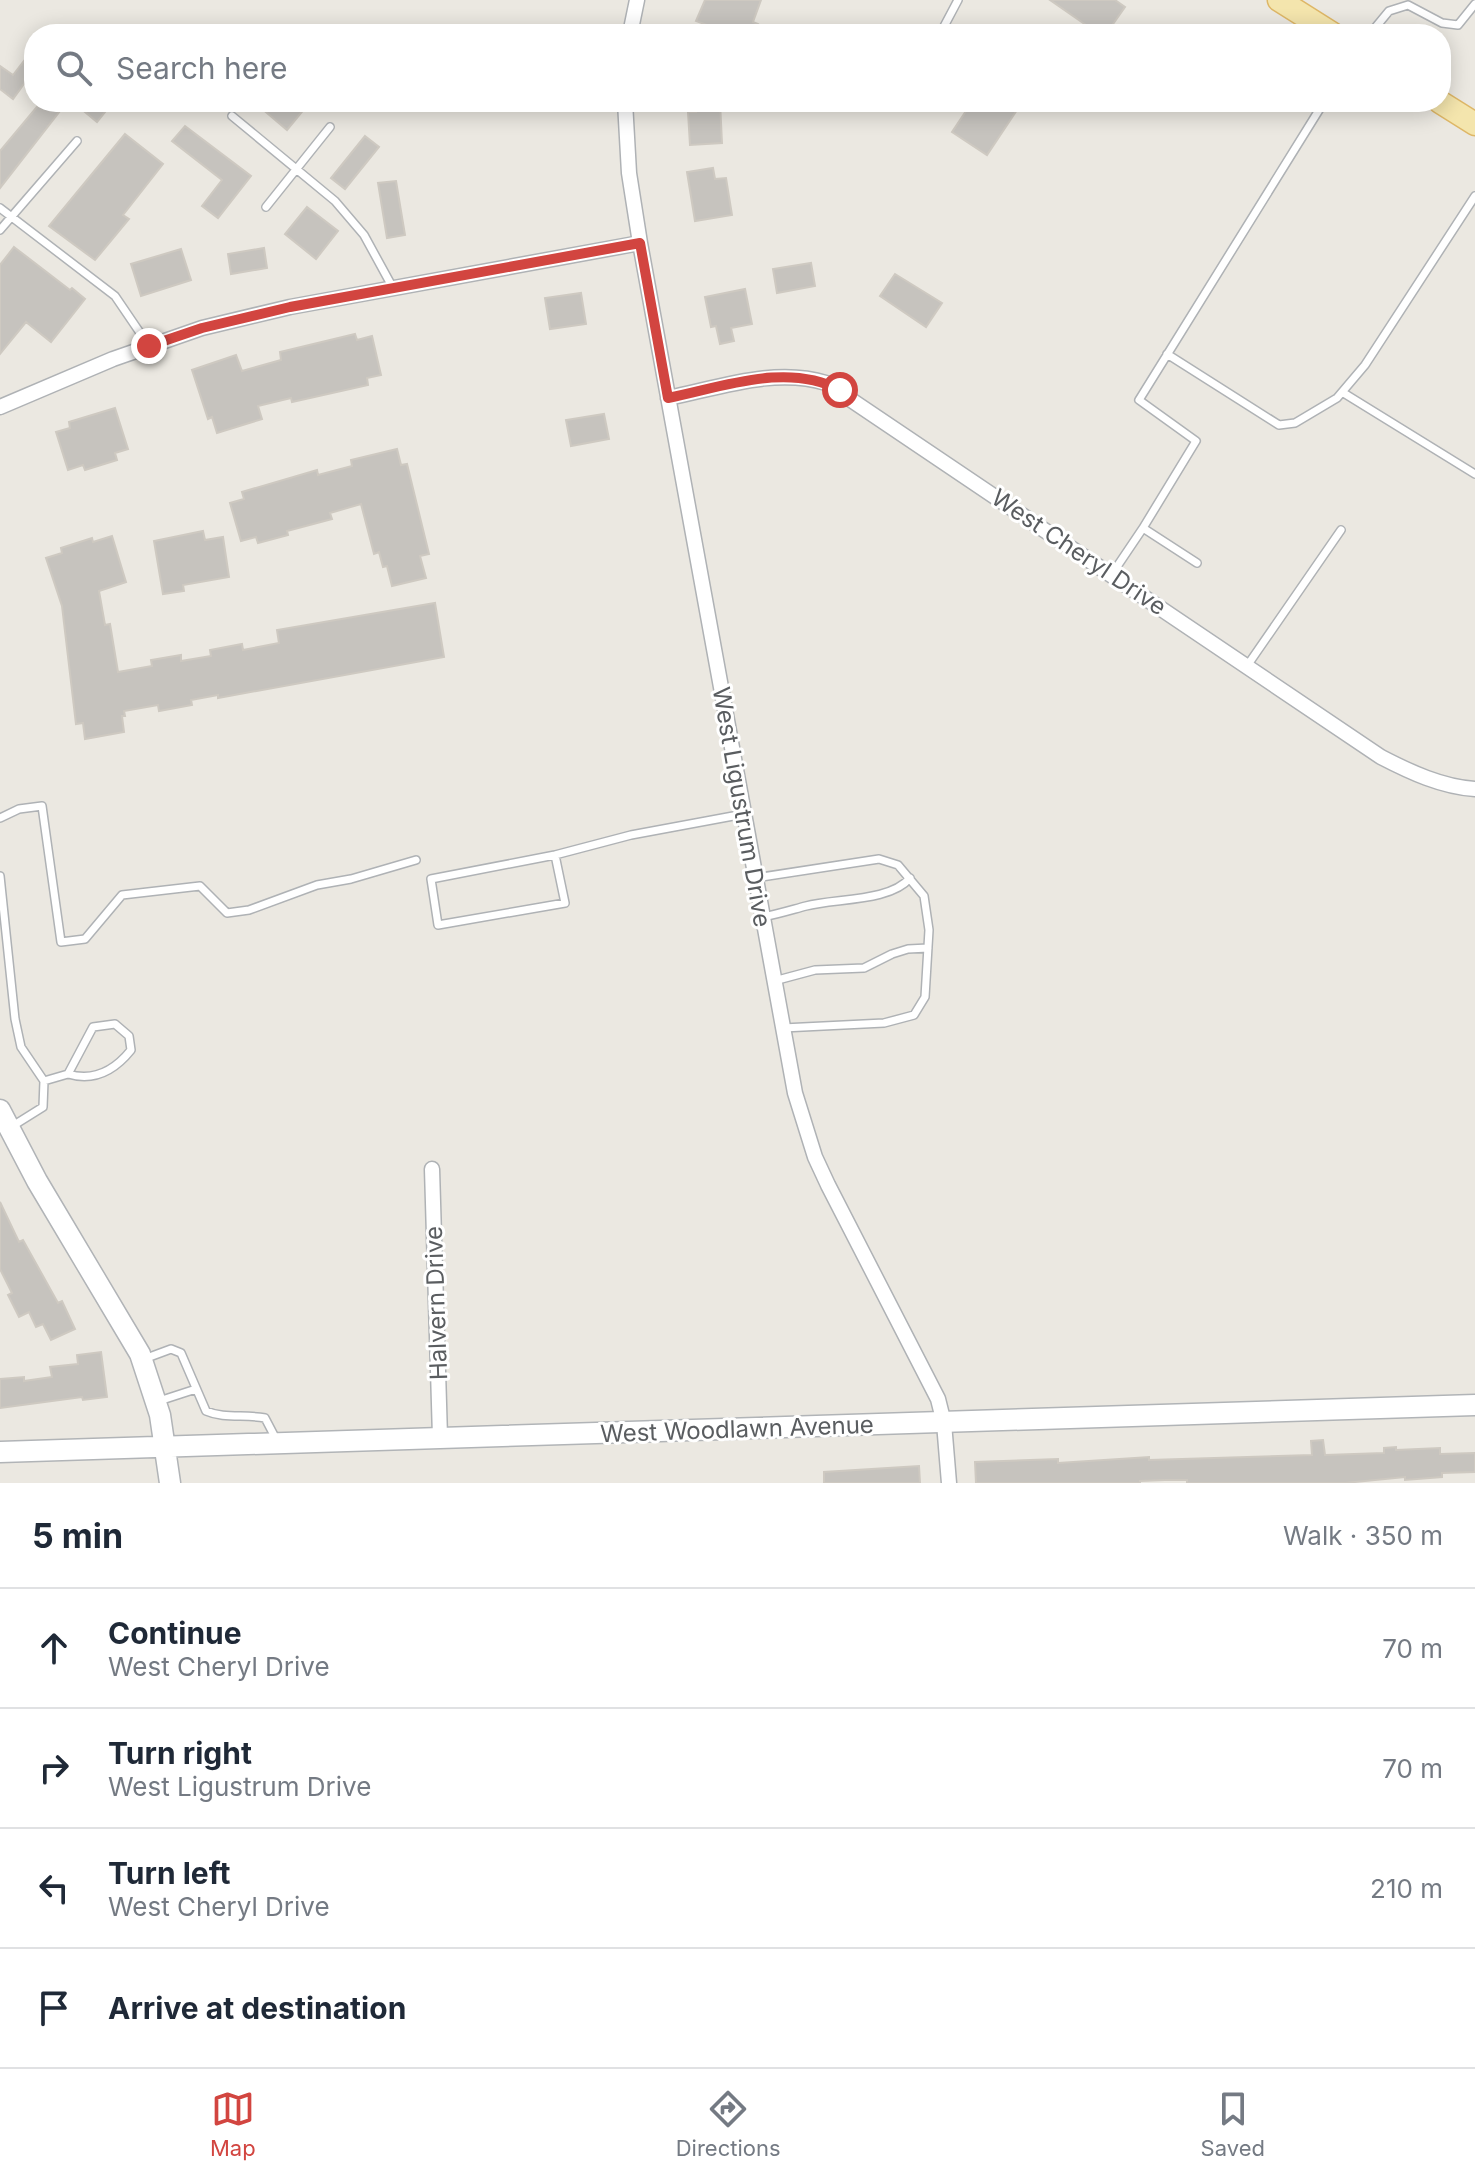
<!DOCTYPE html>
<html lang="en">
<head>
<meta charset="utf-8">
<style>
  :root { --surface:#fff; --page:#f2f2f3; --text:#1f2937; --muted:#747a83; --line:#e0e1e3; --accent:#d24540 }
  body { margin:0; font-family:Inter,sans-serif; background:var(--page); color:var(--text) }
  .stop { position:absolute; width:24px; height:24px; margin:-18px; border:6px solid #d24540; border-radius:50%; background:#fff }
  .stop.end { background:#d24540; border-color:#fff; box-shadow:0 2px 8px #0008 }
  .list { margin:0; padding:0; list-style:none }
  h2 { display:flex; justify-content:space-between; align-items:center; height:104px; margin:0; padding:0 32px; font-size:34px }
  h2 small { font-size:26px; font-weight:400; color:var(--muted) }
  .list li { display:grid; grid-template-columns:52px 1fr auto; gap:24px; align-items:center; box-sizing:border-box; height:120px; padding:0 32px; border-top:2px solid var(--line) }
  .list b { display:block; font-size:30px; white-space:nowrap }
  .list p { margin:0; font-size:26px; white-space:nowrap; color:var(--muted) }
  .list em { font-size:26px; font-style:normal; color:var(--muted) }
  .icon { flex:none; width:44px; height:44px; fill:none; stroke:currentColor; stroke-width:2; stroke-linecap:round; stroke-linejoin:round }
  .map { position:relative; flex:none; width:1475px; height:1483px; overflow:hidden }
  .search { position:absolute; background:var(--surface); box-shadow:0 4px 20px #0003; left:24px; right:24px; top:24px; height:88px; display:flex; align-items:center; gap:20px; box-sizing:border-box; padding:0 28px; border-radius:32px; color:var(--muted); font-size:30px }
  .sheet { height:584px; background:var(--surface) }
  nav { display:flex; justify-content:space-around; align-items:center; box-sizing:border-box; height:112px; border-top:2px solid var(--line); background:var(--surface); font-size:22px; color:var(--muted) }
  nav a { display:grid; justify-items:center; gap:4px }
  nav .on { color:var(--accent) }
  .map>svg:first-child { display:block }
  .building { fill:#c6c3be; stroke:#cec9c1; stroke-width:2 }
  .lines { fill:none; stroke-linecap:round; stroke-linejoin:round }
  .lane-casing { stroke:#afb2b5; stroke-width:10 }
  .street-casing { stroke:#afb2b5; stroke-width:17 }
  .secondary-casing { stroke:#b1b4b7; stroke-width:23 }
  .primary-casing { stroke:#deb767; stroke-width:25 }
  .lane { stroke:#fff; stroke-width:7 }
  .street { stroke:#fff; stroke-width:14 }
  .secondary { stroke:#fff; stroke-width:20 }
  .primary { stroke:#f4e5ad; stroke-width:22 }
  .route { stroke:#d24540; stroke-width:10 }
  .labels { text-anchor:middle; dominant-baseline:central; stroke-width:6; stroke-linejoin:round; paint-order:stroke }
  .street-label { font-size:24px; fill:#5a5d60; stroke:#fff }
</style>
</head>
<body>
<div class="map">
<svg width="1475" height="1483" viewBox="0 0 1475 1483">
  <rect width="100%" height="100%" fill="#ebe8e1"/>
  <!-- building -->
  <path class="building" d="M705,0H761L753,22L758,24L754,34H731L696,21Z
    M1050,0H1115L1125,7L1106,34H1099Z
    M34,48V70L13,99L0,89V66L13,75Z
    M41,102H67L0,188V151Z
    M73,102H113L97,122Z
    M254,102H310L287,130Z
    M696,102H720L722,143L690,145L688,112H696Z
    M972,102H1005L1017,110L987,155L952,132Z
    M185,126L251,176L218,218L202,206L222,180L172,141Z
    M125,134L163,164L123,215L129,219L95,260L49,226Z
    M365,136L379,147L345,189L331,178Z
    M713,168L715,179L726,178L732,215L695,221L687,172Z
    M396,181L405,235L387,238L378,183Z
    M307,207L338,231L316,259L285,234Z
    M14,247L70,290L72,288L85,299L51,342L26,322L0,354V265Z
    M264,248L267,268L231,274L228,254Z
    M181,249L191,280L141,296L131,264Z
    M811,263L815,286L777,293L773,269Z
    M895,274L942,303L926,327L880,296Z
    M745,289L752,324L731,328L734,341L720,344L716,326L711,327L705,297Z
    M581,293L586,324L550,329L545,298Z
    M355,334L357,340L372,336L381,375L367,378L368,385L292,402L291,398L258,406L262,419L217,433L212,417L208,419L192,370L236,355L242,371L281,360L280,352Z
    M115,408L128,449L115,453L117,460L85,470L83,465L68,470L56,432L70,428L69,422Z
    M604,414L609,439L571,446L566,420Z
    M397,449L401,465L407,464L429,554L420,556L426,578L392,586L387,566L383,567L379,552L374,554L361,504L330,513L332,519L287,531L288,535L258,543L256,537L241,541L230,503L244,499L242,492L317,470L318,475L352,466L351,460Z
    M203,531L205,540L223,537L229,577L183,585L184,591L163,594L154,541Z
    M112,536L126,582L99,591L105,625L110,624L118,672L152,666L151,660L181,655V661L211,656L210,650L242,644L243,650L279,643L277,630L435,603L444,657L218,698V695L191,700L192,705L159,711L158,705L124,711L125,716H122L124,732L85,739L83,723L76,724L62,606L46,558L62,553L61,548L92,538L93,542Z
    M0,1202L19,1242L23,1240L58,1303L62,1301L75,1329L51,1340L43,1324L36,1327L29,1312L19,1317L8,1295L12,1293L0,1269Z
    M101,1352L107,1397L83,1400L82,1397L0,1408V1379L24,1377V1381L52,1377L50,1367L78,1364L77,1355Z
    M1323,1440L1325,1455L1384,1453V1448L1396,1447V1450L1440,1448V1454L1475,1453V1472L1442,1473V1477L1405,1480V1477L1345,1483H1187V1480H1165L1140,1481V1483H976L975,1462L1058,1459V1463L1149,1457V1460L1312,1455L1311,1441Z
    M919,1466L920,1483H824V1472Z"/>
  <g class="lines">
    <defs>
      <path id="lane" d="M940,34L958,0
        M1370,34L1389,11L1408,5L1442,23L1458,25L1475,4
        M232,116L335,201L364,235L393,288
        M266,207L330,127
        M0,208L115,296L149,346
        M0,230L77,141
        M1167,354L1279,425L1295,423L1337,398L1365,365L1475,196
        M1342,392L1475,474
        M1143,528L1197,563
        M1112,574L1143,528L1196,441L1139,400L1324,102
        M1247,666L1341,530
        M0,818L19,809L42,806L61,942L85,939L122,895L200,886L227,913L249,910L317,885L351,879L416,860
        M555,855L565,903L438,925L431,879L555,855L631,835L744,814
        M0,876L15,1019L21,1047L44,1081L43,1107L11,1127
        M755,878L879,859L898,865L924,896L929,930L925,997L914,1015L884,1023L783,1028
        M763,917C778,914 791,910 806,906C835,898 890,902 910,878
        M774,981L815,970L864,968L892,954L908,949L928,948
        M44,1081L68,1074L93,1027L115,1024L129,1036L131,1050C115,1070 95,1082 68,1074
        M144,1359L171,1349L181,1353L206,1411C224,1419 245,1414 265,1418L276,1439
        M159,1401L196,1389"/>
      <path id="street" d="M630,34L637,0
        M625,102L629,173L640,243L795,1093L815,1157L828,1185L938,1399L944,1423L949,1483
        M668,398C718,388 775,367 826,383L1381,757C1410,772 1442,787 1475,789
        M0,407L113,359L202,328L290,307L640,243
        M432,1169L440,1437"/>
      <path id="secondary" d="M0,1110L37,1181L140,1354L160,1415L170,1483
        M0,1452L1475,1405"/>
      <path id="primary" d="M1279,0L1333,34
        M1440,102L1475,124"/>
    </defs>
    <!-- lane casing -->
    <use href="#lane" class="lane-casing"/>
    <!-- street casing -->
    <use href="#street" class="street-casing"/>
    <!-- secondary casing -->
    <use href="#secondary" class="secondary-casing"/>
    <!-- primary casing -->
    <use href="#primary" class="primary-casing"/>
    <!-- lane -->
    <use href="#lane" class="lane"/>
    <!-- street -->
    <use href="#street" class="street"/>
    <!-- secondary -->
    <use href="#secondary" class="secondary"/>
    <!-- primary -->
    <use href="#primary" class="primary"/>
  </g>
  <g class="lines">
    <!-- route -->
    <path class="route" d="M149,346L202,328L290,307L640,243L668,398C723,387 787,362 840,390"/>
  </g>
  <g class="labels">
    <!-- street labels -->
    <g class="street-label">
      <text transform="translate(1079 552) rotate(34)">West Cheryl Drive</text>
      <text transform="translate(742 807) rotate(80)">West Ligustrum Drive</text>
      <text transform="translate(436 1303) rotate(-92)">Halvern Drive</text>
      <text transform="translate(737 1429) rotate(-2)">West Woodlawn Avenue</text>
    </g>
  </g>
</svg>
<div class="stop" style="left:840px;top:390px"></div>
<div class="stop end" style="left:149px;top:346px"></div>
<div class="search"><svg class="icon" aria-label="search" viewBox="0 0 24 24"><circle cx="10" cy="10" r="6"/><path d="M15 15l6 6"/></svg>Search here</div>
</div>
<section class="sheet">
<h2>5 min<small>Walk · 350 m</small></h2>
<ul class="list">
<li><svg class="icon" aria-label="ahead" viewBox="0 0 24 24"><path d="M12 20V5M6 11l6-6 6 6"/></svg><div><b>Continue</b><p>West Cheryl Drive</p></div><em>70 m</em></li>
<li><svg class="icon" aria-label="right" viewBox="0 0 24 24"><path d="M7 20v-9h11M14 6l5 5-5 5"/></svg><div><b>Turn right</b><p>West Ligustrum Drive</p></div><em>70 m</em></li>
<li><svg class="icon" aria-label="left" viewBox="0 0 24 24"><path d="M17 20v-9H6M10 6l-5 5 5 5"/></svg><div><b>Turn left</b><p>West Cheryl Drive</p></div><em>210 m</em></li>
<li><svg class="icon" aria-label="arrive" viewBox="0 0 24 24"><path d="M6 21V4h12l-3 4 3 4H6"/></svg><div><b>Arrive at destination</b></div></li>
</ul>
</section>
<nav>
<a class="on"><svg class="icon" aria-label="map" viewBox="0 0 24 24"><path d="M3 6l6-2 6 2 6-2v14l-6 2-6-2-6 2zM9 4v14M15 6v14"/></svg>Map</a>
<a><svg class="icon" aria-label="directions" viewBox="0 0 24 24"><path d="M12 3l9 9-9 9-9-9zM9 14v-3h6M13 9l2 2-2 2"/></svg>Directions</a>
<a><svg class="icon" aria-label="saved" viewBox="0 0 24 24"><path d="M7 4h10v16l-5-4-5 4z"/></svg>Saved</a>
</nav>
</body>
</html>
